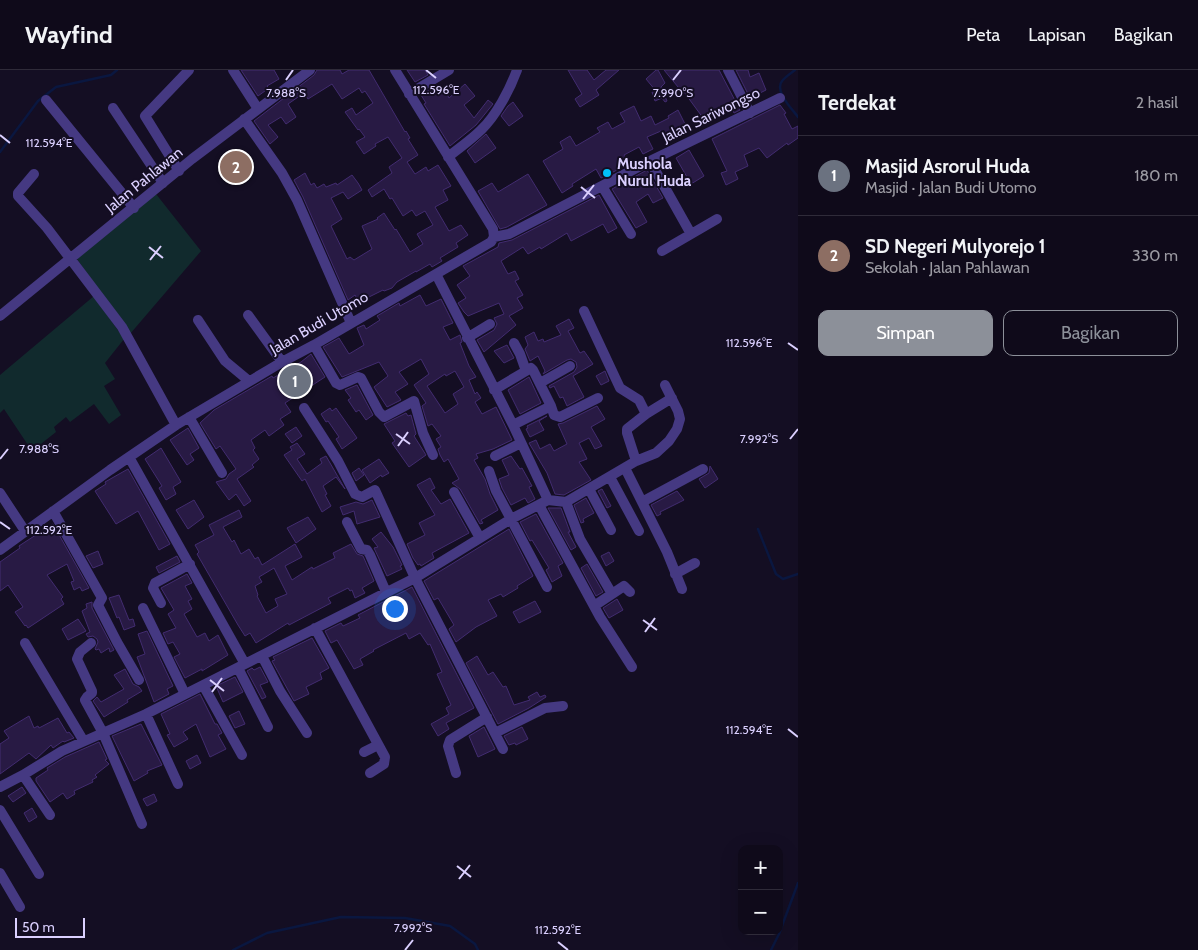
<!DOCTYPE html>
<html lang="id">
<head>
<meta charset="utf-8">
<style>
  :root { --surface:#0f0a1a; --page:#1d1827; --text:#f1f3f6; --muted:#9b9aa2; --line:#2f2b39; --accent:#8c9099 }
  body { margin:0; font-family:Cabin,sans-serif; background:var(--page); color:var(--text) }
  .controls { position:absolute; right:15px; bottom:15px; display:grid; overflow:hidden; border-radius:10px; box-shadow:0 5px 20px #0002 }
  .controls button { width:45px; height:45px; display:grid; place-items:center; padding:0; border:0; border-bottom:1px solid var(--line); background:var(--surface); color:var(--text); font:25px sans-serif }
  .scale { position:absolute; left:15px; bottom:12px; width:70px; box-sizing:border-box; padding-left:5px; border:2px solid #dbd0ff; border-top:0; font-size:14px; line-height:18px; white-space:nowrap; color:#dbd0ff; -webkit-text-stroke:4px #140e23; paint-order:stroke }
  .you { position:absolute; left:394px; top:538px; width:18px; height:18px; margin:-12px; border:4px solid #fff; border-radius:50%; background:#1a73e8; box-shadow:0 0 0 8px #1a73e833 }
  .badge { display:grid; place-items:center; width:32px; height:32px; border-radius:50%; background:var(--accent); color:#fff; font-size:16px; font-weight:700 }
  .pin { position:absolute; translate:-50% -50%; border:2px solid #fff; box-shadow:0 1px 5px #0006 }
  .list { margin:0; padding:0; list-style:none }
  h2 { display:flex; justify-content:space-between; align-items:center; height:65px; margin:0; padding:0 20px; font-size:21px }
  h2 small { font-size:16px; font-weight:400; color:var(--muted) }
  .list li { display:grid; grid-template-columns:32px 1fr auto; gap:15px; align-items:center; box-sizing:border-box; height:80px; padding:0 20px; border-top:1px solid var(--line) }
  .list b { display:block; font-size:19px; white-space:nowrap }
  .list p { margin:0; font-size:16px; white-space:nowrap; color:var(--muted) }
  .list em { font-size:16px; font-style:normal; color:var(--muted) }
  .actions { display:flex; gap:10px; padding:15px 20px }
  .actions a { flex:1; padding:11px 0; border:1px solid var(--accent); border-radius:10px; text-align:center; font-size:18px; color:var(--accent) }
  .actions .main { background:var(--accent); color:#fff }
  .map { position:relative; flex:none; width:798px; height:880px; overflow:hidden }
  header { display:flex; align-items:center; gap:30px; box-sizing:border-box; height:70px; padding:0 25px; background:var(--surface); border-bottom:1px solid var(--line) }
  header strong { font-size:24px }
  nav { display:flex; gap:28px; margin-inline-start:auto; font-size:18px }
  main { display:flex }
  aside { flex:1; background:var(--surface) }
  .map>svg:first-child { display:block }
  .green { fill:#112a2d }
  .lines { fill:none; stroke-linecap:round; stroke-linejoin:round }
  .stream { stroke:#0a1740; stroke-width:2.5 }
  .building { fill:#281a44; stroke:#422c70; fill-rule:evenodd }
  .minor { stroke:#453982; stroke-width:10 }
  .ticks { fill:none; stroke:#dbd0ff; stroke-width:2 }
  .poi-dot { fill:#01c2fa; stroke:#140e23; stroke-width:2 }
  .labels { text-anchor:middle; dominant-baseline:central; stroke-width:4; stroke-linejoin:round; paint-order:stroke }
  .street-label { font-size:15px; fill:#dbd0ff; stroke:#140e23 }
  .poi-label { font-size:15px; font-weight:bold; fill:#dbd0ff; stroke:#140e23; text-anchor:start }
  .ticks-label { font-size:12px; text-anchor:middle; fill:#dbd0ff; stroke:#140e23; stroke-width:4; stroke-linejoin:round; paint-order:stroke }
</style>
</head>
<body>
<header>
<strong>Wayfind</strong>
<nav><a>Peta</a><a>Lapisan</a><a>Bagikan</a></nav>
</header>
<main>
<div class="map">
<svg width="798" height="880" viewBox="0 0 798 880">
  <rect width="100%" height="100%" fill="#140e23"/>
  <!-- green -->
  <path class="green" d="M156,124L201,181L130,264L77,189Z
    M94,226L124,269L105,293L115,309L104,316L121,345L109,354L94,334L70,352L66,347L54,357L56,362L32,381L4,339L0,343V305Z"/>
  <g class="lines">
    <!-- stream -->
    <path class="stream" d="M795,0C791,3 785,7 782,11C774,21 792,39 798,47
      M0,82L38,31L56,17L111,5L117,0
      M758,459L776,504L783,509L798,504
      M233,880L267,863L341,847L405,848L450,856L475,874L478,880
      M771,880L779,864L798,813"/>
  </g>
  <!-- building -->
  <path class="building" d="M241,0H274L279,9L267,16L269,18L258,26Z
    M317,0H340L342,4L349,0H369L405,62L406,61L410,68L408,69L418,85L407,92L415,104L426,97L428,101L438,95L451,116L443,120L448,130L435,137L449,161L461,155L468,165L456,173L458,177L440,188L442,191L432,197L430,194L416,202V201L397,212L392,218L384,221L383,220L359,232L355,225L348,230L303,127L294,110L305,103L311,115L314,113L317,118L324,114L326,117L336,113L337,115L352,105L358,113L362,120L348,129L343,122L331,128L342,149L331,156L347,189L350,187L354,190L372,179L362,156L378,149L377,148L384,143L395,160L396,159L410,182L423,174L417,164L433,155L425,141L416,146L412,140L403,146L392,128L390,129L384,119L372,127L368,120L392,103L389,97L402,88L388,67L375,74L376,76L364,84L356,72L365,67L359,59L358,60L345,42L352,38L356,45L373,33L365,21L362,23L359,18L342,29L332,14L308,29L304,23L288,34L296,47L286,54L281,47L268,55L278,67L270,74L254,51L314,5Z
    M407,0H425L428,5L415,12Z
    M568,0H587L594,10L606,0H619L596,20L599,25L580,37L575,29L582,24Z
    M656,0H658L665,13L661,17L667,31L665,32L662,28L655,31L652,22L656,21L646,9Z
    M664,0H719L740,40L734,43L732,39L722,44L721,42L706,52L684,22L683,23Z
    M736,0H748L750,7L759,3L766,20L750,28Z
    M465,14L475,26L464,35L474,48L488,30L493,34L476,55L450,76L424,34L426,33L421,25L437,15L441,23L445,20L449,28Z
    M513,32L523,46L509,56L501,46L508,36Z
    M780,35L786,43L784,44L792,59L798,56V68L788,75L787,73L767,88L759,78L744,85L748,96L735,102L738,109L726,115L721,103L727,101L712,69Z
    M634,36L641,51L651,46L655,55L669,48L668,46L678,40L686,56L673,62L676,68L667,72L661,61L647,67L653,79L643,84L639,77L624,85L628,93L621,98L601,108L596,99L572,114L573,116L562,123L543,91L563,79L560,72L570,66L576,76L600,62L597,58L608,52L612,59L625,52L620,43Z
    M486,64L496,78L475,93L467,81Z
    M689,80L704,106L691,114L676,88Z
    M647,100L663,128L653,133L648,124L636,132L647,152L636,158L612,119Z
    M528,104L547,135L507,157L500,159L478,121L492,113L498,122Z
    M599,125L617,158L608,163L603,154L571,171L567,163L541,179L540,177L528,184L523,177L501,191L508,204L515,201L519,209L515,211L523,225L517,228L523,238L509,246L516,255L484,282L477,270L494,260L497,254L494,248L504,244L499,233L468,246L464,242L458,233L466,228L457,215L470,206L463,196L498,177L499,173L512,170Z
    M420,225L426,236L441,229L453,253L443,257L450,270L460,265L462,272L460,273L469,296L476,307L469,310L475,324L477,322L481,328L475,332L482,344L496,337L512,370L493,379L476,384L478,388L474,390L485,409L490,424L498,440L481,450L483,453L480,454L460,419L452,413L459,409L448,389L444,392L440,385L438,379L441,377L436,369L441,366L432,354L428,356L422,336L426,333L414,315L429,304L421,289L399,302L408,314L395,322L401,330L387,337L374,317L388,306L379,292L342,307L323,277L339,268L349,284L364,275L357,258L364,255L366,259L380,250L377,246L399,233L400,236ZM455,301L464,317L453,324L458,334L445,343L427,316L445,304L446,306Z
    M569,249L574,258L568,261L580,283L584,281L593,294L573,306L584,327L567,336L563,327L560,328L554,316L550,318L549,316L574,302L577,297L576,292L571,289L567,290L543,304L545,301L538,286L530,291L525,279L528,275L525,267L534,262L538,271L543,269L544,272L561,265L556,256Z
    M507,275L514,288L504,293L494,281Z
    M311,284L325,307L285,333L291,342L280,349L284,355L269,366L265,360L251,370L255,378L253,380L259,389L252,395L254,397L237,409L251,431L244,436L236,424L229,430L216,412L226,409L229,404L236,399L220,376L216,379L200,353L214,340L272,306L273,308L301,292Z
    M605,301L609,311L601,315L596,306Z
    M529,307L541,333L520,344L508,320Z
    M357,315L373,345L366,350L359,340L356,342L348,330L351,328L345,320Z
    M597,336L605,349L591,357L602,376L595,379L589,368L579,373L587,389L579,392L591,410L564,425L555,424L547,403L529,373L536,370L540,379L550,374L554,381L567,374L558,354L563,353Z
    M330,338L332,341L336,338L357,368L342,379L336,369L339,367L328,351L326,352L321,344Z
    M406,343L408,346L411,345L416,364L414,366L426,385L409,397L392,373L395,371L384,354Z
    M547,346L539,351L544,360L530,367L526,359L528,358L527,356Z
    M296,357L302,366L292,373L285,364Z
    M188,358L199,378L190,384L194,390L187,395L170,370Z
    M297,373L305,384L297,389L307,404L322,393L320,389L326,386L345,419L336,407L323,416L327,424L325,425L331,436L322,442L305,409L302,411L284,385L292,380L290,377Z
    M161,378L181,412L173,417L176,424L166,430L159,418L162,416L145,389Z
    M511,386L520,399L522,398L532,416L529,417L535,429L528,433L525,428L511,435L502,418L499,409L509,405L502,390Z
    M379,389L389,403L382,407L381,405L370,413L362,400Z
    M710,396L718,409L705,418L699,409L709,403Z
    M359,398L364,405L356,411L352,403Z
    M128,399L170,474L159,480L138,441L116,454L95,421L106,414L105,412Z
    M430,408L435,418L431,420L441,434L450,429L469,463L432,483L434,488L421,496L420,494L418,495L413,488L407,474L425,465L419,453L435,445L417,415Z
    M602,419L611,436L607,438L598,421Z
    M677,421L684,430L660,442L661,444L657,446L651,435Z
    M586,428L594,443L583,449L584,452L581,453L574,435Z
    M194,430L204,447L188,459L176,440Z
    M372,430L380,447L357,454L354,441L343,445L340,437L356,432L363,434Z
    M548,438H561L570,462H568L576,477L571,480Z
    M239,440L242,447L223,457L232,472L234,470L241,484L249,479L255,489L258,487L262,495L295,474L302,487L285,496L292,510L312,497L313,499L335,488L333,483L351,474L357,484L363,486L374,511L362,518L365,523L355,528L352,520L350,521L348,518L328,528L331,533L289,555L288,553L256,573L250,563L245,566L238,555L197,484L199,482L195,475L214,465L209,455ZM274,498L287,524L275,529L278,536L266,543L257,526L258,525L255,516L262,512L259,507Z
    M536,444L563,493L558,496L562,506L552,512L546,500L549,498L532,470L530,471L520,452Z
    M308,447L316,459L296,473L287,458Z
    M53,454L89,518L82,521L80,517L74,520L71,512L74,511L67,494L47,505L63,527L61,529L64,534L28,558L26,555L25,556L15,542L23,537L8,515L0,521V492L20,478L19,476L25,472Z
    M509,459L533,506L517,516L518,518L503,527L501,524L488,530L497,546L476,557L456,572L449,559L454,555L438,528L434,530L424,511Z
    M381,462L393,477L402,495L400,496L402,499L387,506L374,478L378,477L372,469Z
    M98,481L103,494L93,498L86,486Z
    M609,482L614,491L606,496L601,486Z
    M177,486L180,492L159,503L156,497Z
    M587,494L603,522L596,526L581,498Z
    M187,504L192,513L185,516L192,529L188,531L192,539L184,544L197,567L205,563L209,571L218,565L228,585L202,601V599L185,608L174,587L180,584L173,572L168,574L163,563L176,558L168,544L174,540L161,518Z
    M412,517L474,638L446,653L449,659L438,666L431,654L449,644L446,638L451,635L437,604L442,602L430,574L428,575L420,563L409,569L406,563L373,580L374,581L360,589L363,595L354,599L337,570L331,573L325,561L341,553L343,556L360,548L358,545Z
    M119,525L129,550L133,549L135,556L124,560L119,547L117,548L109,528Z
    M617,529L623,540L609,548L603,538Z
    M535,531L541,542L519,553L513,542Z
    M92,532V538L114,580L110,582L109,578L101,583L99,579L96,580L95,579L98,572L97,569L93,566L88,567L86,564L90,562L82,541L87,538L86,534Z
    M78,549L86,561L68,570L62,559Z
    M147,561L173,616L167,619L169,624L154,632L137,587L145,584L138,564Z
    M312,568L329,598L320,603L322,609L306,617L309,624L294,631L272,591L275,590L273,587Z
    M477,586L488,605L493,602L503,617L506,616L514,635L530,630L528,627L537,622L540,627L545,625L546,627L529,638L498,654L466,593Z
    M260,597L268,612L260,615L266,627L262,629L247,601L252,598L254,600Z
    M125,599L133,614L139,617L142,621L127,630L128,632L104,647L93,631L97,627L101,632L124,619L114,605Z
    M235,607L243,622L223,632L216,616Z
    M200,624L215,654H217L222,663L218,665L226,679L210,687L196,654L183,662L188,669L174,677L167,665L170,664L161,644Z
    M239,641L245,654L235,658L229,646Z
    M29,646L34,658L38,656L39,658L58,648L67,663L69,662L74,668L64,672L63,671L53,678L51,675L36,689L29,683L0,704V674L9,668L4,661Z
    M141,654L162,695L147,701L148,703L134,711L112,666Z
    M484,657L495,679L478,687L469,666Z
    M522,657L528,669L516,675L515,673L509,675L504,666Z
    M99,672L107,689L105,690L109,694L95,705L97,707L92,710L93,712L74,721L75,724L67,729L63,723L50,732L36,711V708L48,700L47,698L65,687Z
    M197,685L201,693L190,699L186,691Z
    M22,717L26,723L13,732L8,726Z
    M154,724L157,731L147,736L143,729Z
    M32,738L37,747L29,752L24,743Z"/>
  <g class="lines">
    <!-- minor -->
    <path class="minor" d="M233,0L258,39
      M728,0L750,43
      M409,24L449,0
      M46,30L134,138
      M113,38L163,113
      M244,49L282,103L297,130L351,253
      M448,87C459,78 471,70 481,60C496,46 510,19 517,0
      M650,91L691,164
      M179,101L145,46L189,0
      M34,104L18,123V126L47,158L122,257L176,355
      M602,116L631,164
      M494,167L509,164L650,91L780,28
      M662,181L717,149
      M436,204L513,355L548,430
      M584,241L620,318L639,330L646,344L627,359V363L636,391
      M248,245L282,292
      M0,246L192,89L310,0
      M198,250L225,291L249,311
      M467,268L490,254
      M514,273L520,284L526,301
      M314,275L336,313L340,315L358,307L361,308L379,342L384,347L414,331L423,363L433,385
      M540,313L570,296
      M494,320L526,301L531,298L533,300L551,336L513,355
      M551,336L554,345L560,347L598,328
      M304,338L338,391L355,424L362,427L375,420L415,508L503,679
      M646,344L672,328
      M189,347L222,403
      M495,386L521,373
      M129,387L245,594
      M625,398L667,482L682,519
      M489,401L496,421L547,517
      M610,407L639,461
      M589,419L611,460
      M454,422L480,468
      M0,423L25,461
      M566,432L580,469L612,524
      M642,432L703,399
      M539,435L600,547L632,597
      M53,441L102,528L98,535L117,572L139,610
      M347,452L361,479L367,480L370,485L386,522
      M0,480L110,400L176,355L282,292L314,275L491,172L494,167L493,159L395,0
      M675,504L695,493
      M161,533L153,518L155,513L190,494
      M594,536L624,516L630,522
      M143,538L185,624
      M315,558L385,687L384,694L370,703
      M25,573L83,670
      M91,573L80,582L77,589L92,621V623L87,627L85,630L103,663L142,754
      M262,586L280,621L307,663
      M238,598L268,657
      M203,615L242,685
      M146,644L178,714
      M495,663L545,638L563,636
      M364,682L378,675
      M456,703L448,676L450,670L487,647
      M23,705L50,745
      M0,717L23,705L62,681L146,644L415,508L511,449L548,430L566,432L636,391L656,383L669,371L677,359L680,349L678,341L665,315
      M0,740L39,804
      M0,803L20,837"/>
  </g>
  <!-- ticks -->
  <path class="ticks" d="M426,0L436,8M286,10L293,0M673,10L681,0M0,65L10,73M581,117L595,128M583,129L594,115M149,177L163,188M150,190L161,176M788,273L798,280M396,364L410,374M790,369L798,359M398,376L408,362M0,389L8,379M0,452L10,459M643,550L657,560M645,562L655,548M210,610L224,621M212,622L222,608M788,659L798,667M457,796L471,807M459,809L470,795M558,872L568,880M405,880L413,870"/>
  <!-- markers -->
  <circle class="poi-dot" cx="607" cy="103" r="5"/>
  <g class="labels">
    <!-- street labels -->
    <g class="street-label">
      <text transform="translate(711 45) rotate(-26)">Jalan Sariwongso</text>
      <text transform="translate(144 110) rotate(-39)">Jalan Pahlawan</text>
      <text transform="translate(319 253) rotate(-30)">Jalan Budi Utomo</text>
    </g>
    <!-- poi labels -->
    <g class="poi-label">
      <text x="617" y="94">Mushola<tspan x="617" dy="17">Nurul Huda</tspan></text>
    </g>
  </g>
  <g class="ticks-label">
    <text x="436" y="24">112.596°E</text>
    <text x="286" y="27">7.988°S</text>
    <text x="673" y="27">7.990°S</text>
    <text x="49" y="77">112.594°E</text>
    <text x="749" y="277">112.596°E</text>
    <text x="759" y="373">7.992°S</text>
    <text x="39" y="383">7.988°S</text>
    <text x="49" y="464">112.592°E</text>
    <text x="749" y="664">112.594°E</text>
    <text x="413" y="862">7.992°S</text>
    <text x="558" y="864">112.592°E</text>
  </g>
</svg>
<div class="controls">
<button>+</button>
<button>−</button>
</div>
<div class="scale">50 m</div>
<div class="you"></div>
<div class="pin badge" style="left:295px;top:311px;background:#6b7280">1</div>
<div class="pin badge" style="left:236px;top:97px;background:#8d6e63">2</div>
</div>
<aside>
<h2>Terdekat<small>2 hasil</small></h2>
<ul class="list">
<li><span class="badge" style="background:#6b7280">1</span><div><b>Masjid Asrorul Huda</b><p>Masjid · Jalan Budi Utomo</p></div><em>180 m</em></li>
<li><span class="badge" style="background:#8d6e63">2</span><div><b>SD Negeri Mulyorejo 1</b><p>Sekolah · Jalan Pahlawan</p></div><em>330 m</em></li>
</ul>
<div class="actions"><a class="main">Simpan</a><a>Bagikan</a></div>
</aside>
</main>
</body>
</html>
